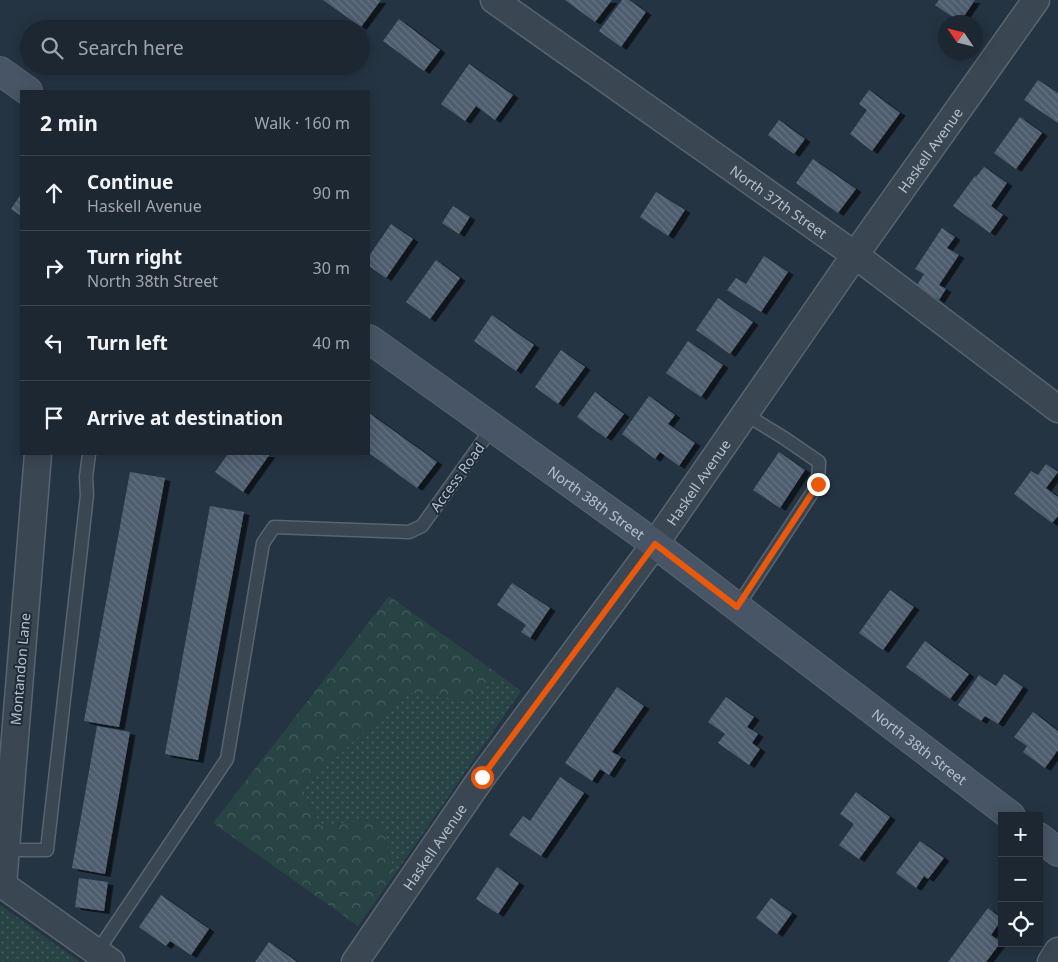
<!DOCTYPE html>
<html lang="en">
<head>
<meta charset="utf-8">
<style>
  :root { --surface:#1c2732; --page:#252f3a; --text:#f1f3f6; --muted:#a0a5ac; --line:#3a444d }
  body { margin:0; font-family:"Noto Sans",sans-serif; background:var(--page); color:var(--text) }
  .controls { position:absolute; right:15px; bottom:15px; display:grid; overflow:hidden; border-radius:0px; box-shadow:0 2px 12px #0003 }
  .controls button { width:45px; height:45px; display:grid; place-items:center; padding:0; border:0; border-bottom:1px solid var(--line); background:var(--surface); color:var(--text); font:25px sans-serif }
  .compass { position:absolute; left:938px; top:15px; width:45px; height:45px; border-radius:50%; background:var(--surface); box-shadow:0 2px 12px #0003; rotate:305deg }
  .stop { position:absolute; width:15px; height:15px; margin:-11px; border:4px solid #ea580c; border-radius:50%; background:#fff }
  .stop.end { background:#ea580c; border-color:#fff; box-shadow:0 1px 5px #0008 }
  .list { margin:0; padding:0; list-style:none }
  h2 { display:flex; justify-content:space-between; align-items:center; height:65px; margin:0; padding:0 20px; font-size:21px }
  h2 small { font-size:16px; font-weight:400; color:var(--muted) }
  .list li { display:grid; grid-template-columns:32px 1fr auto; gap:15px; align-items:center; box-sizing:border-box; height:75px; padding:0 20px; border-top:1px solid var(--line) }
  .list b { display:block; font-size:19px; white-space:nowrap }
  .list p { margin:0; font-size:16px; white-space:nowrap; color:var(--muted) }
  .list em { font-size:16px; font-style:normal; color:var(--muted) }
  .icon { flex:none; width:28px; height:28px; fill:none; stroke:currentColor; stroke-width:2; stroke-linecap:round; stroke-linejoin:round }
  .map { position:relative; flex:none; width:1058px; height:962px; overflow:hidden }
  .search { position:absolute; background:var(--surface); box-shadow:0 2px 12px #0003; left:20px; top:20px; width:350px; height:55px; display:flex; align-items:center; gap:12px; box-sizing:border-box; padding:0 18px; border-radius:28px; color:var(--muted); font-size:19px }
  .panel { position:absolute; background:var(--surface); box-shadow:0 2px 12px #0003; left:20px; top:90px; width:350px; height:365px; border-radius:0px }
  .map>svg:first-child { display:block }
  .grass { fill:url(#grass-dots) }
  .forest { fill:url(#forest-crowns) }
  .building { fill:url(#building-back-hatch); filter:url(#shadow) }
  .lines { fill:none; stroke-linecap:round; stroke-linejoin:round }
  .lane-casing { stroke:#586470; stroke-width:15 }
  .street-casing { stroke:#586470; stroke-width:29 }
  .secondary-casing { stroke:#586470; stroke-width:30 }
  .lane { stroke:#3a4652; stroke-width:12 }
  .street { stroke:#3a4652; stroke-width:26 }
  .secondary { stroke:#485566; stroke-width:28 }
  .route { stroke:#ea580c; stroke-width:6 }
  .labels { text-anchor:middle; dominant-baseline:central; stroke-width:4; stroke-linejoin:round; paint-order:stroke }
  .street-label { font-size:14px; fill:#b7c1cc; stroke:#1f2b38 }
</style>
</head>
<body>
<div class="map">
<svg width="1058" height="962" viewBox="0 0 1058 962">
  <defs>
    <pattern id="grass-dots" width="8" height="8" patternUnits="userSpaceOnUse" patternTransform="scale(1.25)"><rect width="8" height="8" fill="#284344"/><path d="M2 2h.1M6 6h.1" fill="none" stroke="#455c5e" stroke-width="1.8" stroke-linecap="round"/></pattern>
    <pattern id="forest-crowns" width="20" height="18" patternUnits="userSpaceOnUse" patternTransform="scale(1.25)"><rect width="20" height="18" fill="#284344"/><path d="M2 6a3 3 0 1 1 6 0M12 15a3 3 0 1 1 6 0" fill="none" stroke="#455c5e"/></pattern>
    <pattern id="building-back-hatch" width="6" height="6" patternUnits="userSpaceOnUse" patternTransform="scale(1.25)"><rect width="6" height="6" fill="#4e5d6e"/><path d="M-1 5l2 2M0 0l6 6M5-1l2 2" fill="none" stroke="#657282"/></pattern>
    <filter id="shadow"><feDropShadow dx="5.5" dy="3" stdDeviation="0" flood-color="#0009"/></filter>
  </defs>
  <rect width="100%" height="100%" fill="#253443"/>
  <!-- grass -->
  <path class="grass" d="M501,676L521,691L395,874L380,819L321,826L302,788L408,692L467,700Z
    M0,905L80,962H0Z"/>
  <!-- forest -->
  <path class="forest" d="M389,596L501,676L467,700L408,692L302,788L321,826L380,819L395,874L358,926L213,823Z"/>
  <!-- building -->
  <path class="building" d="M323,0H381L361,27Z
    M565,0H612L595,22Z
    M622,0H629L646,12L621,47L599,31Z
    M939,0H975L960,22L935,5Z
    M399,19L440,50L424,71L383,41Z
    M469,64L513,95L495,120L476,106L465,121L441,104Z
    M1038,80L1058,93V123L1024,100Z
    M869,90L900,113L872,151L850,134L867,110L859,104Z
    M1020,117L1042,133L1016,169L994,153Z
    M779,120L805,139L794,154L768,135Z
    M813,159L856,189L838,213L796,183Z
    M984,167L1007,183L991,206L1003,215L990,233L953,206L975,176L976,177Z
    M656,192L685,210L668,236L640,217Z
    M21,194V216L11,209Z
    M453,206L470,217L459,234L442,223Z
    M391,224L413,239L386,278L369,266V256Z
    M942,228L955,237L947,248L959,255L939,285L946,289L939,300L917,285L924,274L915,269Z
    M764,256L788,272L761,312L727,290L736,278L746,284Z
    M436,260L460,278L430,319L406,302Z
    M718,298L753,322L730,354L696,330Z
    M492,315L534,345L516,371L474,341Z
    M688,341L723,365L701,397L666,373Z
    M561,350L585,367L558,404L535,387Z
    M595,392L624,414L606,438L577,417Z
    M649,396L675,415L668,424L695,443L679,466L660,452L655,459L622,434Z
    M369,413L437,462L417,488L369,453Z
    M779,452L805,470L780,508L753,490Z
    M228,454H270L243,492L215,472Z
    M1046,464L1058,472L1046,488L1058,497V516L1052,523L1014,494L1031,471L1038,475Z
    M130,472L165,478L119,727L84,721Z
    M210,506L244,512L198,760L165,754Z
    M512,583L550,608L530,638L521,632L526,625L497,605Z
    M890,590L914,607L883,650L859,633Z
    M925,641L969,674L950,699L906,667Z
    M1004,674L1023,687L998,724L985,716L981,721L958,705L979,675L996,686Z
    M617,687L644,706L612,752L621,757L609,775L600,769L592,781L565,763Z
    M726,697L754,717L747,727L758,734L752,743L760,749L749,765L718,743L725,734L708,722Z
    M1033,712L1058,731V750L1045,768L1023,752L1027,746L1014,737Z
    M97,726L130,732L105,874L72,868Z
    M560,777L584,793L541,856L509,835L523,816L530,821Z
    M856,792L890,817L859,859L839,845L854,824L840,814Z
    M920,841L944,858L928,879L924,876L916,888L896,873Z
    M497,867L519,883L498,914L476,899Z
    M79,878L108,882L104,911L75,907Z
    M161,895L209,929L191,955L170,941L166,946L139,927Z
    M771,898L792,913L777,934L756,918Z
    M988,908L1002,919L991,935L1001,942L986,962H948Z
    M269,942L297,962H255Z"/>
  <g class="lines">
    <defs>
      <path id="lane" d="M737,607L818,484L819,462L784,438L745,414
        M6,850H47L87,495L86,477L89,454
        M97,952L227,759L263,543L274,527L409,532L422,526L492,428"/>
      <g id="street">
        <path id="s1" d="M494,0L855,255L1058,409"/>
        <path d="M38,454L3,885L111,962"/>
        <path id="s2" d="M355,962L482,777L655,544L855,255L1036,0"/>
        <path d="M1051,962L1058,951"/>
      </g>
      <g id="secondary">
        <path d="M0,71L28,91"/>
        <path id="s3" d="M369,339L655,544L1011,816"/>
        <path d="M1039,837L1058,852"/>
      </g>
    </defs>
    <!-- lane casing -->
    <use href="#lane" class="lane-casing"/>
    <!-- street casing -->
    <use href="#street" class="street-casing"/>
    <!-- secondary casing -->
    <use href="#secondary" class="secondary-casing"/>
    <!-- lane -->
    <use href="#lane" class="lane"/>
    <!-- street -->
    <use href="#street" class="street"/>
    <!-- secondary -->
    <use href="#secondary" class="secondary"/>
  </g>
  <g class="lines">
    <!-- route -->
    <path class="route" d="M482,777L655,544L737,607L818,484"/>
  </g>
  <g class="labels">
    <!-- street labels -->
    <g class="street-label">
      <text stroke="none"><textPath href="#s2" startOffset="995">Haskell Avenue</textPath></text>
      <text stroke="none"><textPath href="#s1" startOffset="349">North 37th Street</textPath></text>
      <text transform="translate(457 477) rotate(-54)">Access Road</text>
      <text stroke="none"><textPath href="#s2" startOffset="590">Haskell Avenue</textPath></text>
      <text stroke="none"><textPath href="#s3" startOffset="280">North 38th Street</textPath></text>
      <text transform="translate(20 669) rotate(-85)">Montandon Lane</text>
      <text stroke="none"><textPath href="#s3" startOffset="685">North 38th Street</textPath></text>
      <text stroke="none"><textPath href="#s2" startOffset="140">Haskell Avenue</textPath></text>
    </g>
  </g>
</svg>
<div class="controls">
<button>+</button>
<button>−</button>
<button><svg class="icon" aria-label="locate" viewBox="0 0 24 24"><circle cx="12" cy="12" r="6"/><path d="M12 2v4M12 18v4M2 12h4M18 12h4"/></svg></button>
</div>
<svg class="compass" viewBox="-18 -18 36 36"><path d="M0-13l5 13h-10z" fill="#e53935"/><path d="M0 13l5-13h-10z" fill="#a0a5ac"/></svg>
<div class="stop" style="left:482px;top:777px"></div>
<div class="stop end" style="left:818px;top:484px"></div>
<div class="search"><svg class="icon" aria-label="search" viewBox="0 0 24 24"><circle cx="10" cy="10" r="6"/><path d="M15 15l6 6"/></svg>Search here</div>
<section class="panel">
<h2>2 min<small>Walk · 160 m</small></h2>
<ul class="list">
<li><svg class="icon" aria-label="ahead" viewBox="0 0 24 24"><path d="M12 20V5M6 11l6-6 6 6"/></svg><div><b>Continue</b><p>Haskell Avenue</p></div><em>90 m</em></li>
<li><svg class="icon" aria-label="right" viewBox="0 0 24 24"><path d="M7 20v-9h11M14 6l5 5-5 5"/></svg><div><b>Turn right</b><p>North 38th Street</p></div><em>30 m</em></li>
<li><svg class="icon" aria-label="left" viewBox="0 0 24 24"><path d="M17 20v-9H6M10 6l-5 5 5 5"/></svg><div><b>Turn left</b></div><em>40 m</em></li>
<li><svg class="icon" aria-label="arrive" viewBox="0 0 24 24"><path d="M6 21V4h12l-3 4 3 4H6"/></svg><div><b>Arrive at destination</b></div></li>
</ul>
</section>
</div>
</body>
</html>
